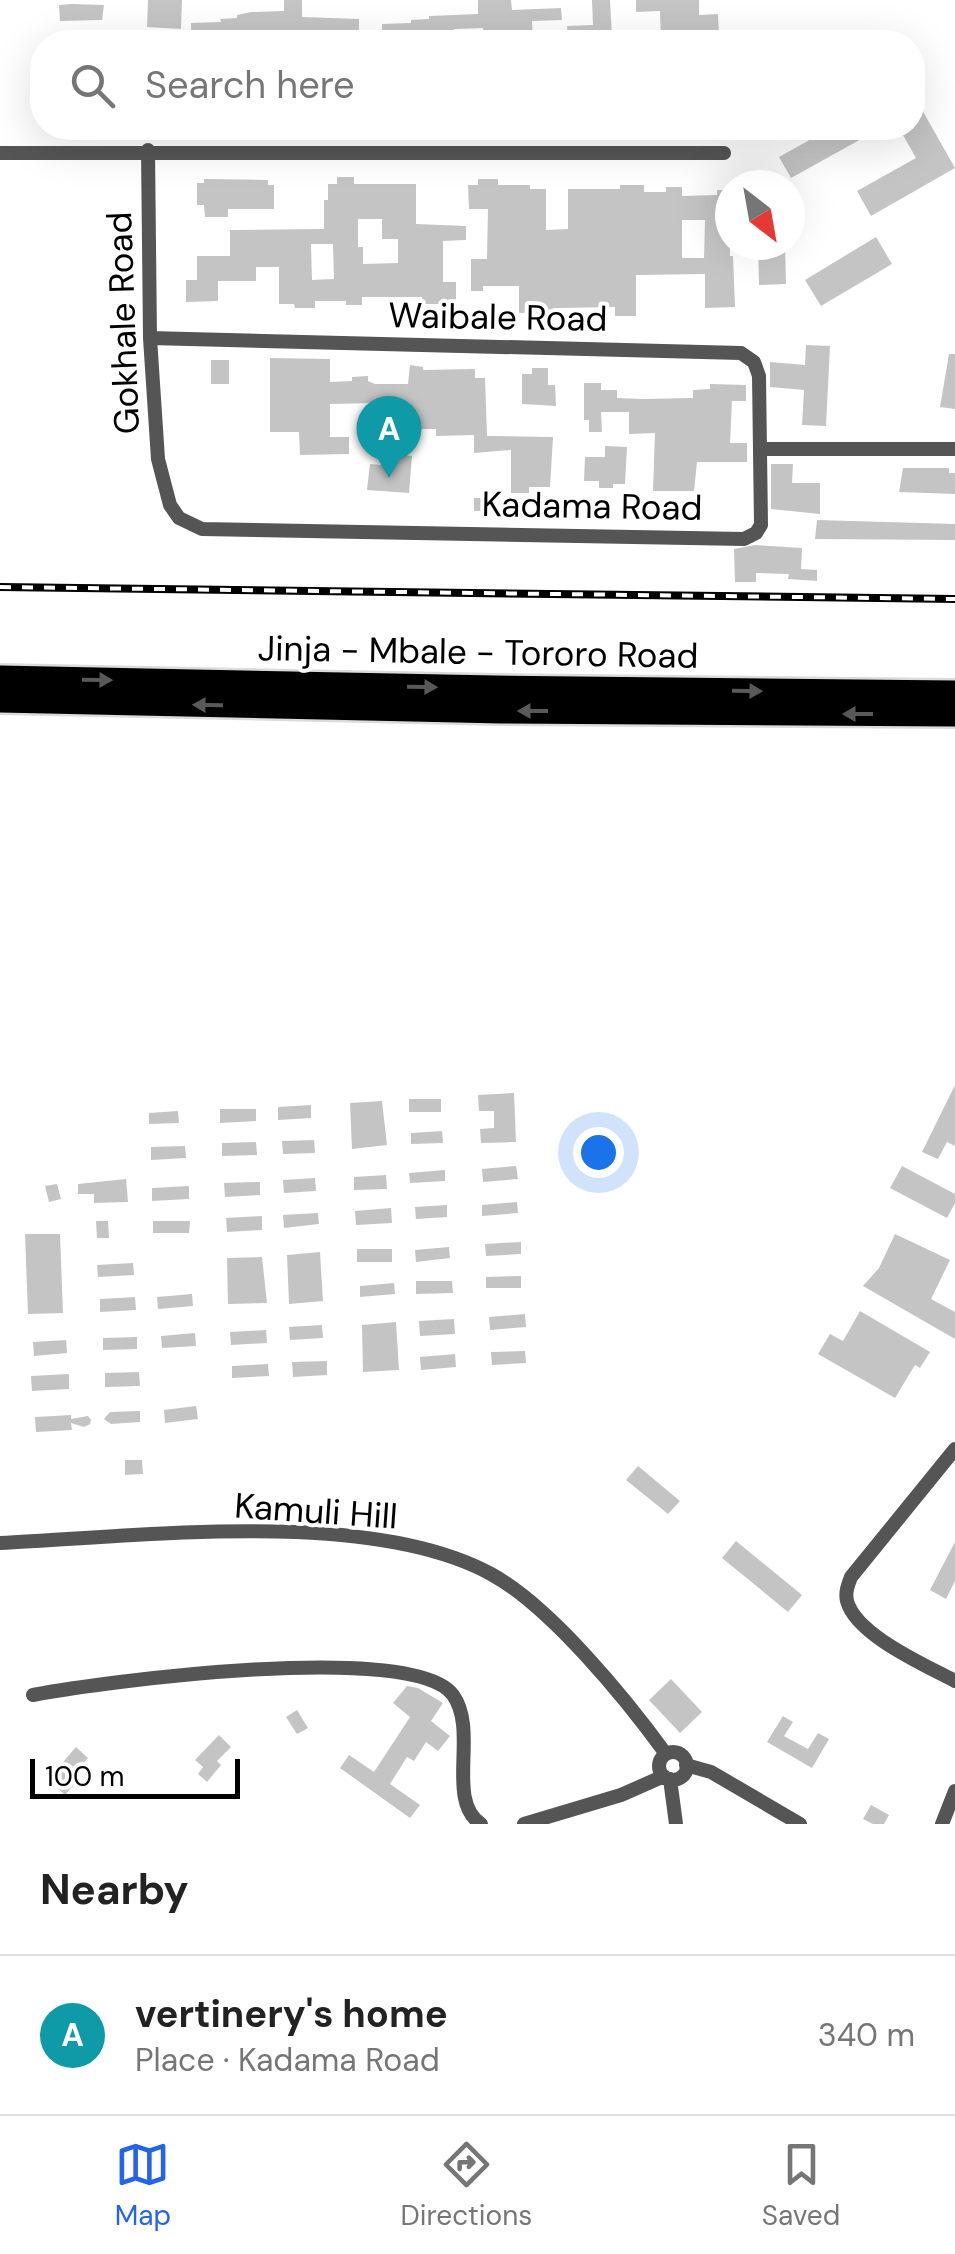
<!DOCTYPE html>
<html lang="en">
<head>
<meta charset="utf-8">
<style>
  :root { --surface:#fff; --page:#f6f6f6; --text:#222; --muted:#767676; --line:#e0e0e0; --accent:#2563eb }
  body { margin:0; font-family:"DM Sans",sans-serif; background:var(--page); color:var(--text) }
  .compass { position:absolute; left:715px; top:170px; width:90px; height:90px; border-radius:50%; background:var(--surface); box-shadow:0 10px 40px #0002; rotate:149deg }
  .scale { position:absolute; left:30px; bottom:25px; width:210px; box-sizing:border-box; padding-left:10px; border:5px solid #000; border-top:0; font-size:28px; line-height:35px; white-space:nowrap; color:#000; -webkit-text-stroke:8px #fff; paint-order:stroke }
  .you { position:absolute; left:598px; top:1152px; width:35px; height:35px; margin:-25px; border:8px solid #fff; border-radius:50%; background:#1a73e8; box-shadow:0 0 0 15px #1a73e833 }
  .badge { display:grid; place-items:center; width:65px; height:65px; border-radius:50%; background:var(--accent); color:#fff; font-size:32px; font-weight:700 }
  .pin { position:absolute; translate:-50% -82px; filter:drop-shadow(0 2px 5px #0008) }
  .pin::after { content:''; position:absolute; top:52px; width:35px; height:30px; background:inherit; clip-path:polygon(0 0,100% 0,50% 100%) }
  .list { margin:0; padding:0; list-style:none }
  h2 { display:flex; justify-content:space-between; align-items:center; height:130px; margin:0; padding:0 40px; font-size:42px }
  h2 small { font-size:32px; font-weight:400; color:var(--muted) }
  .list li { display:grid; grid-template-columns:65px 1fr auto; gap:30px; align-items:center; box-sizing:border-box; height:160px; padding:0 40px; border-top:2px solid var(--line) }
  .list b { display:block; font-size:38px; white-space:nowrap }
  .list p { margin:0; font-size:32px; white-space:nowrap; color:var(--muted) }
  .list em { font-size:32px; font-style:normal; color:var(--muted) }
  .icon { flex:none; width:55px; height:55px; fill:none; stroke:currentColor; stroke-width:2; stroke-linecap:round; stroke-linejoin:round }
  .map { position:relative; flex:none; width:955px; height:1824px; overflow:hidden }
  .search { position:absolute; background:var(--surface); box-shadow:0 10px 40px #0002; left:30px; right:30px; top:30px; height:110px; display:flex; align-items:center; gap:25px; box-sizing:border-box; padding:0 35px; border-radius:40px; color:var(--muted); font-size:38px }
  .sheet { height:290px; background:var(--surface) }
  nav { display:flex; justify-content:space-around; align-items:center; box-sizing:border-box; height:140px; border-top:2px solid var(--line); background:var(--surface); font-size:28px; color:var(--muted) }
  nav a { display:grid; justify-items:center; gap:5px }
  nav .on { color:var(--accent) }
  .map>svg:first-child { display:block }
  .building { fill:#c4c4c4; fill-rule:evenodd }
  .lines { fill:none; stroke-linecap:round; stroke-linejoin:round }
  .trunk-casing { stroke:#dbdbdb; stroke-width:30 }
  .minor { stroke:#555; stroke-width:14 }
  .trunk { stroke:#000; stroke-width:25 }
  .rail-casing { stroke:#000; stroke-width:8 }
  .rail { stroke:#fff; stroke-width:4; stroke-dasharray:11; stroke-linecap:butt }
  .oneway { fill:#595959 }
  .labels { text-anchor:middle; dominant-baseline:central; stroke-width:8; stroke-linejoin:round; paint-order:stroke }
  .street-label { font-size:35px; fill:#000; stroke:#fff }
</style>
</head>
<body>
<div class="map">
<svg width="955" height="1824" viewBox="0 0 955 1824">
  <rect width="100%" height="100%" fill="#fff"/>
  <!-- building -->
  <path class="building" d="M148,0H182L181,29L147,27Z
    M284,0H302V17L359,19V42H334V33L328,32L228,34V42H191V23L221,22L220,19L237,18V15L251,12L284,11Z
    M478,0H511L512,10L561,8L562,20L532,21L533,40L521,41V34L483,35V28L454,29V33L421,34L416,37L382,38V24L411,23V20L429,19V16L478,14Z
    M592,0H610L612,38L568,40L567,26L593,25Z
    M636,0H699V15L718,14L719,35L703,36L704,42H661L660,11L636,12Z
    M71,4L104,5L102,20L60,21L59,5Z
    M912,92L955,168L871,216L857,191L916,158L899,128H912Z
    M831,128H881L791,178L779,157Z
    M337,177H354V184H416V224L466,226V240L443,241V282H456V304H422V297H362V305H346V301H315V308H295L294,304H279V267H256V281H218V301L186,302V280H197V256H230V230L324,229V200H328V184H337ZM358,219H382V239H398V263L363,264V247H358ZM311,244H333L334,279L312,280Z
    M204,179L268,180V185H274V209H228V217H205L204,205H197V183H204Z
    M478,179H498V185H530V189H546V230L568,229V189H620V185H644V192H666V187H682V196L717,195V190H730V256H733L735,307L705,308V274L636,275V316H615V307L559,308V312L519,313V286H483V291H471V259H487L488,209H469L468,185H478ZM682,220H705L704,258H682Z
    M876,237L892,264L821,306L805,280Z
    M758,245H785L786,284L759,285Z
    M806,345L830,346L826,426L802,425L804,390L770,387V362L805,365Z
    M949,354H955V409L940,407Z
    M270,358L330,359V382L352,381V377L368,376V381L375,384H408L410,365L423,367V370L475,369V378H485L487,436L553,437L550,487H529V493H511V450L474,453V435L436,436V429H378V403L330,404V437H349V454L300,455L299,432H270Z
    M211,360H229V384H211Z
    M532,368H548V385H555L556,406L522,404V374H532Z
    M584,383H601V390H617V398L643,399L693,398V390L710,389V384L746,385V401H732L730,443H747V462H697L694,491H653L655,433L629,434V412H601L602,432H589V420H584Z
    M605,446L627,447L625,484H613V488H599V481H584L585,457H605Z
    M392,454L412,456L409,493L367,490L370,464L391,466Z
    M771,464H793L792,483H820V514L771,509Z
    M903,468H949V473H955V494L899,492Z
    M474,498H495V511H474Z
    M817,520L955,524V540L815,539Z
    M755,545L802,548L801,569L817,570V581L788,579L789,574L756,573V582H735L734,549Z
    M955,1085V1146L947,1142L938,1159L922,1152Z
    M514,1093L516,1142L481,1143L480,1129L494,1128V1111H479L478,1095Z
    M409,1099H441V1112H409Z
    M382,1101L387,1145L352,1149L350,1103Z
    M311,1105V1118L278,1120V1107Z
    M220,1109H256V1121L220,1123Z
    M178,1111L179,1123L149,1124V1113Z
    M442,1131L443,1143L411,1144V1133Z
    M314,1140L315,1153L283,1154L282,1141Z
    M256,1142L257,1155L222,1156V1143Z
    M185,1146L186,1158L151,1160V1147Z
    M516,1166L518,1179L483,1182L482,1169Z
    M902,1166L955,1194V1203L947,1218L890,1188Z
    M445,1170V1181L410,1183L409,1173Z
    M386,1175L387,1189L354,1190V1177Z
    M315,1178L316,1191L284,1193L283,1180Z
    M126,1179L128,1202L94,1203V1194H78V1184Z
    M260,1182V1195L225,1197L224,1183Z
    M57,1184L61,1199L49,1202L45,1186Z
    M189,1186V1199L152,1201V1188Z
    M517,1202L518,1213L482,1216V1205Z
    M447,1205V1217L416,1219L415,1207Z
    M391,1208L392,1223L356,1225L355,1211Z
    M318,1213L319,1224L284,1228L283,1215Z
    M262,1216V1230L227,1232L226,1218Z
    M96,1221H108L109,1238H97Z
    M153,1221H190L189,1233H153Z
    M25,1234H60L63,1313L28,1314Z
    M895,1234L950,1260L931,1299L955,1312V1339L863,1286L879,1268Z
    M521,1242V1254L486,1256L485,1244Z
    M449,1247L450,1258L416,1262L415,1250Z
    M357,1249H392V1262H357Z
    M320,1252L323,1301L289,1304L287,1255Z
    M262,1257L267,1303L228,1304L227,1258Z
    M133,1263L134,1275L98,1277L97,1265Z
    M521,1276V1288H486V1277Z
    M416,1281H452L453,1293L416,1294Z
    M394,1283L395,1294L360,1297V1286Z
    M192,1294L193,1306L158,1309L157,1297Z
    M135,1297L136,1310L100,1312V1299Z
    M860,1311L930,1352L920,1368L915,1365L895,1398L818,1354L830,1334L843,1341Z
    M525,1314L526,1327L490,1330L489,1317Z
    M454,1319L455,1334L420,1336L419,1321Z
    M396,1322L399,1370L363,1372L362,1325Z
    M322,1325L323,1338L290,1340L289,1327Z
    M266,1330L267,1343L231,1345L230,1332Z
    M195,1333L196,1346L162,1348L161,1336Z
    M137,1337V1349L103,1350V1338Z
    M66,1340L67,1353L34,1356L33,1342Z
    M525,1351L526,1363L492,1365L491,1352Z
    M455,1354L456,1367L421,1370L420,1357Z
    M327,1361V1375L293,1377L292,1362Z
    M268,1364L269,1376L232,1378V1366Z
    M139,1372L140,1386L105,1387V1373Z
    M69,1374V1389L32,1391L31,1376Z
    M196,1406L198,1419L165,1423L164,1410Z
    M140,1411V1422L111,1424L104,1419L110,1412Z
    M71,1415V1419L88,1416L91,1420L90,1424L84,1427L71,1423L72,1430L36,1432L35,1417Z
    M125,1460H142L143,1474L125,1475Z
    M638,1466L680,1501L668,1514L626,1480Z
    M736,1541L802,1595L788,1612L722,1558Z
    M955,1542V1581L946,1599L930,1590Z
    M671,1679L702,1712L680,1733L649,1700Z
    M407,1686L418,1688L443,1703L431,1721L450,1736L438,1751L426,1742L414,1761L407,1757L390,1784L420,1805L410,1818L340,1768L349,1755L374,1772L410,1717L393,1703Z
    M297,1710L308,1728L297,1734L286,1717Z
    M783,1716L793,1722L784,1736L808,1749L818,1733L829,1739L812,1768L767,1742Z
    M219,1735L231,1747L217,1761L221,1765L207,1782L198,1774L203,1767L195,1760Z
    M76,1747L88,1758L75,1772L81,1777L65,1795L57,1788L62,1783L52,1775Z
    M871,1805L889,1815L884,1824H873L863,1819Z"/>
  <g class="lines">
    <defs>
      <path id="trunk" d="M0,678L495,688L955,693
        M0,700L502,711L955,714"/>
    </defs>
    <!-- trunk casing -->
    <use href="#trunk" class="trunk-casing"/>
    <!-- minor -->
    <path class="minor" d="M148,150L150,338L158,459L170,505L179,518L202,529L744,539L756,533L761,525L759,376L754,362L741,353L150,338
      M0,153H724
      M762,449H955
      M955,1449L851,1577C848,1585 845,1592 847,1601C856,1635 925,1665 955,1681
      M0,1543C138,1537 368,1507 491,1574C550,1606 626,1699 666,1754
      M33,1695C101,1682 414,1640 453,1695C479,1731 445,1800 481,1824
      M659 1766a14 14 0 1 1 28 0a14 14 0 1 1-28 0Z
      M686,1765L711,1772L800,1824
      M670,1779L676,1824
      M524,1824L621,1795L664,1776
      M942,1824L955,1791"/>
    <!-- trunk -->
    <use href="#trunk" class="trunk"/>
    <defs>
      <path id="rail" d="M0,587L955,599"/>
    </defs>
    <!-- rail casing -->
    <use href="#rail" class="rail-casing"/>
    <!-- rail -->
    <use href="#rail" class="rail"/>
  </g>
  <!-- one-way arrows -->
  <defs><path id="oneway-solid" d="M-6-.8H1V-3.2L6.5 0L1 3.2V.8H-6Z" transform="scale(2.5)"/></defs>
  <g class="oneway">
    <use href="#oneway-solid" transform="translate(97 680) rotate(1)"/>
    <use href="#oneway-solid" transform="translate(422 687) rotate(1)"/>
    <use href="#oneway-solid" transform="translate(747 691) rotate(1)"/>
    <use href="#oneway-solid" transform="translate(208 705) rotate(-179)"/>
    <use href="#oneway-solid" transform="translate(533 711) rotate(-180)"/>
    <use href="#oneway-solid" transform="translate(858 714) rotate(-180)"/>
  </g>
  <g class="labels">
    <!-- street labels -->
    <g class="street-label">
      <text transform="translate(498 317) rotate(1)">Waibale Road</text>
      <text transform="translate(123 323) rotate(-92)">Gokhale Road</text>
      <text transform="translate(592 506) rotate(1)">Kadama Road</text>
      <text transform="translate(478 652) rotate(1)">Jinja - Mbale - Tororo Road</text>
      <text transform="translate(316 1511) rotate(4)">Kamuli Hill</text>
    </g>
  </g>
</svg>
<svg class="compass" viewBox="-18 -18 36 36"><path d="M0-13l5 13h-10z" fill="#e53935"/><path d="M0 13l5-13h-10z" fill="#767676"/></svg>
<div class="scale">100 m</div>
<div class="you"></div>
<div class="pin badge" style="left:389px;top:478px;background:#0f9aa8">A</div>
<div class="search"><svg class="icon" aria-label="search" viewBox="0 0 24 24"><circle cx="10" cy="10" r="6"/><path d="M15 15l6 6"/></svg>Search here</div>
</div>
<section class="sheet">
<h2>Nearby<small></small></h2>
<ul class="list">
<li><span class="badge" style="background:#0f9aa8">A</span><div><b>vertinery's home</b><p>Place · Kadama Road</p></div><em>340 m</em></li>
</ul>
</section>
<nav>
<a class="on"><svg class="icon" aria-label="map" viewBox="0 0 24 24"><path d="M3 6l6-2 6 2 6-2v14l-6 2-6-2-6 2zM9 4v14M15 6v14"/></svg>Map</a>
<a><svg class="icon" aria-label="directions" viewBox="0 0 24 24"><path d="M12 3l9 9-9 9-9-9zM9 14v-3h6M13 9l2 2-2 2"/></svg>Directions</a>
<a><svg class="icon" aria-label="saved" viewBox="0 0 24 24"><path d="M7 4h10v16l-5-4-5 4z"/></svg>Saved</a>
</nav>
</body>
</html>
